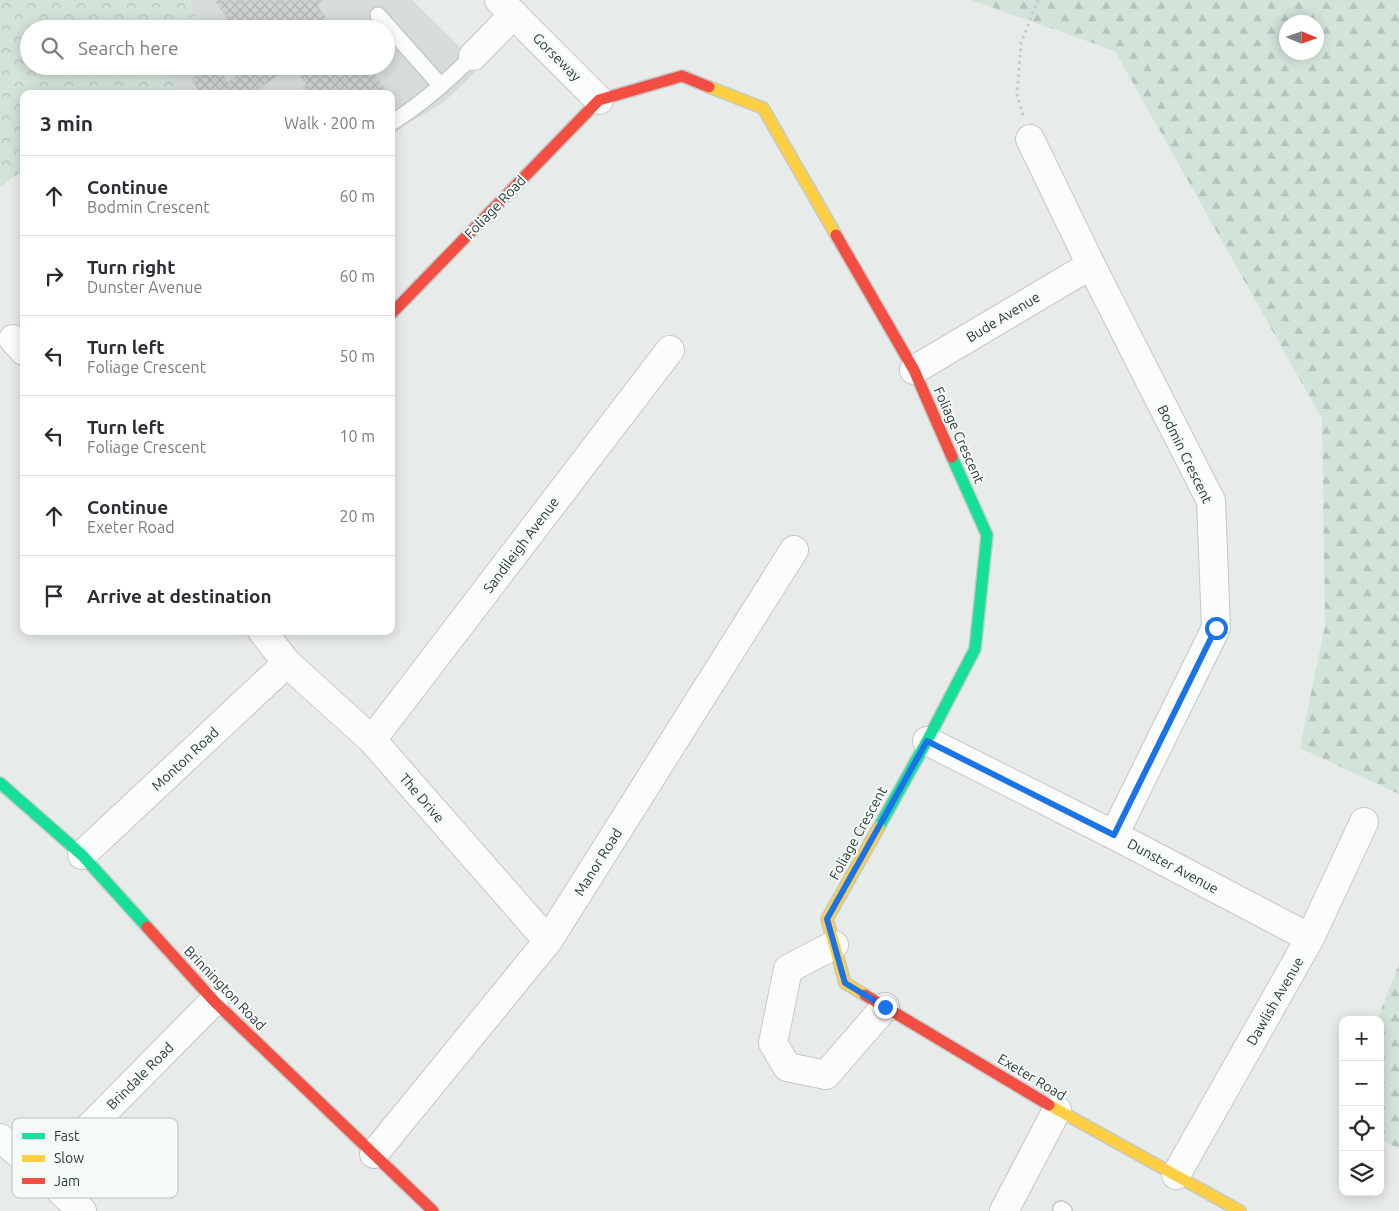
<!DOCTYPE html>
<html lang="en">
<head>
<meta charset="utf-8">
<style>
  :root { --surface:#fff; --page:#f2f2f3; --text:#2b2b33; --muted:#7c7c81; --line:#e1e1e2 }
  body { margin:0; font-family:Ubuntu,sans-serif; background:var(--page); color:var(--text) }
  .controls { position:absolute; right:15px; bottom:15px; display:grid; overflow:hidden; border-radius:10px; box-shadow:0 2px 12px #0003 }
  .controls button { width:45px; height:45px; display:grid; place-items:center; padding:0; border:0; border-bottom:1px solid var(--line); background:var(--surface); color:var(--text); font:25px sans-serif }
  .compass { position:absolute; left:1279px; top:15px; width:45px; height:45px; border-radius:50%; background:var(--surface); box-shadow:0 2px 12px #0003; rotate:92deg }
  .stop { position:absolute; width:15px; height:15px; margin:-11px; border:4px solid #1a73e8; border-radius:50%; background:#fff }
  .stop.end { background:#1a73e8; border-color:#fff; box-shadow:0 1px 5px #0008 }
  .list { margin:0; padding:0; list-style:none }
  h2 { display:flex; justify-content:space-between; align-items:center; height:65px; margin:0; padding:0 20px; font-size:21px }
  h2 small { font-size:16px; font-weight:400; color:var(--muted) }
  .list li { display:grid; grid-template-columns:32px 1fr auto; gap:15px; align-items:center; box-sizing:border-box; height:80px; padding:0 20px; border-top:1px solid var(--line) }
  .list b { display:block; font-size:19px; white-space:nowrap }
  .list p { margin:0; font-size:16px; white-space:nowrap; color:var(--muted) }
  .list em { font-size:16px; font-style:normal; color:var(--muted) }
  .icon { flex:none; width:28px; height:28px; fill:none; stroke:currentColor; stroke-width:2; stroke-linecap:round; stroke-linejoin:round }
  .map { position:relative; flex:none; width:1399px; height:1211px; overflow:hidden }
  .search { position:absolute; background:var(--surface); box-shadow:0 2px 12px #0003; left:20px; top:20px; width:375px; height:55px; display:flex; align-items:center; gap:12px; box-sizing:border-box; padding:0 18px; border-radius:28px; color:var(--muted); font-size:19px }
  .panel { position:absolute; background:var(--surface); box-shadow:0 2px 12px #0003; left:20px; top:90px; width:375px; height:545px; border-radius:10px }
  .map>svg:first-child { display:block }
  .built { fill:#d6dcda; fill-rule:evenodd }
  .forest { fill:url(#forest-firs); fill-rule:evenodd }
  .park { fill:url(#park-crowns) }
  .building { fill:url(#building-cross-hatch); stroke:#d0d4d3 }
  .lines { fill:none; stroke-linecap:round; stroke-linejoin:round }
  .lane-casing { stroke:#c4c8c7; stroke-width:18 }
  .street-casing { stroke:#c4c8c7; stroke-width:30 }
  .fast-casing { stroke:#c3c9c7; stroke-width:14 }
  .slow-casing { stroke:#c3c9c7; stroke-width:14 }
  .jam-casing { stroke:#c3c9c7; stroke-width:14 }
  .path { stroke:#c2cbc9; stroke-width:3; stroke-dasharray:2.5 4; stroke-linecap:butt }
  .lane { stroke:#fbfcfc; stroke-width:15 }
  .street { stroke:#fbfcfc; stroke-width:28 }
  .fast { stroke:#16e098; stroke-width:11 }
  .slow { stroke:#ffcf43; stroke-width:11 }
  .jam { stroke:#f24e42; stroke-width:11 }
  .route { stroke:#1a73e8; stroke-width:6 }
  .labels { text-anchor:middle; dominant-baseline:central; stroke-width:4; stroke-linejoin:round; paint-order:stroke }
  .street-label { font-size:14px; fill:#253e3a; stroke:#f6faf8 }
  .key { fill:#f6faf8; stroke:#b7c2bf; stroke-width:1 }
  .key-label { font-size:14px; fill:#253e3a }
</style>
</head>
<body>
<div class="map">
<svg width="1399" height="1211" viewBox="0 0 1399 1211">
  <defs>
    <pattern id="forest-firs" width="22" height="20" patternUnits="userSpaceOnUse" patternTransform="scale(1.25)"><rect width="22" height="20" fill="#d2e3d9"/><path d="M5 1l3.5 6h-7zM16 11l3.5 6h-7z" fill="#b4c4bb"/></pattern>
    <pattern id="park-crowns" width="20" height="18" patternUnits="userSpaceOnUse" patternTransform="scale(1.25)"><rect width="20" height="18" fill="#d2e3d9"/><path d="M2 6a3 3 0 1 1 6 0M12 15a3 3 0 1 1 6 0" fill="none" stroke="#b4c4bb"/></pattern>
    <pattern id="building-cross-hatch" width="8" height="8" patternUnits="userSpaceOnUse" patternTransform="scale(1.25)"><rect width="8" height="8" fill="#ced3d1"/><path d="M0 0l8 8M0 8l8-8" fill="none" stroke="#b1b6b4"/></pattern>
  </defs>
  <rect width="100%" height="100%" fill="#e7ebea"/>
  <!-- built -->
  <path class="built" d="M0,0H412L480,67L444,102L407,124L391,136V94H24V169L0,187ZM29,29H386V66H29Z"/>
  <!-- forest -->
  <path class="forest" d="M971,0H1399V794L1300,748L1325,625L1322,419L1115,51ZM1286,22H1316V52H1286Z
    M1399,964V1149L1380,1139V1020H1377Z"/>
  <!-- park -->
  <path class="park" d="M0,0H190L200,29H29V66H180L169,74L177,86L167,94H24V169L0,187Z"/>
  <!-- building -->
  <path class="building" d="M214,0H323L317,5L334,29H235Z
    M209,66H217L228,82L240,73L237,66H290L253,94H201L191,79Z
    M293,66H368L388,93L307,94L302,87L306,85Z"/>
  <g class="lines">
    <defs>
      <path id="lane" d="M378,15L441,86
        M391,123C422,104 447,81 473,56
        M1061,1209L1064,1211"/>
      <path id="street" d="M499,0L599,100
        M473,56L514,14
        M1030,139L1091,265L1211,501L1216,628L1114,835
        M13,339L24,351
        M914,370L1091,265
        M262,631L287,663L372,740L548,941
        M372,740L670,350
        M927,741L1114,835L1310,938
        M82,855L287,663
        M834,945L788,969L773,1043L787,1067L826,1075L885,1007
        M0,1138L43,1174L214,1001
        M374,1154L548,941L794,550
        M43,1174L82,1211
        M1176,1175L1310,938L1364,822
        M1004,1211L1057,1110"/>
      <path id="fast" d="M0,783L82,855L147,927
        M879,827L927,741L975,649L987,535L952,457"/>
      <path id="slow" d="M709,87L763,108L836,235
        M865,995L845,983L827,919L879,827
        M1049,1105L1240,1211"/>
      <path id="jam" d="M836,235L914,370L952,457
        M391,314L599,100L682,76L709,87
        M147,927L214,1001L433,1211
        M865,995L1049,1105"/>
    </defs>
    <!-- lane casing -->
    <use href="#lane" class="lane-casing"/>
    <!-- street casing -->
    <use href="#street" class="street-casing"/>
    <!-- fast casing -->
    <use href="#fast" class="fast-casing"/>
    <!-- slow casing -->
    <use href="#slow" class="slow-casing"/>
    <!-- jam casing -->
    <use href="#jam" class="jam-casing"/>
    <!-- path -->
    <path class="path" d="M1023,115L1017,95L1021,43L1038,0"/>
    <!-- lane -->
    <use href="#lane" class="lane"/>
    <!-- street -->
    <use href="#street" class="street"/>
    <!-- fast -->
    <use href="#fast" class="fast"/>
    <!-- slow -->
    <use href="#slow" class="slow"/>
    <!-- jam -->
    <use href="#jam" class="jam"/>
  </g>
  <g class="lines">
    <!-- route -->
    <path class="route" d="M885,1007L845,983L827,919L927,741L1114,835L1216,628"/>
  </g>
  <g class="labels">
    <!-- street labels -->
    <g class="street-label">
      <text transform="translate(557 57) rotate(45)">Gorseway</text>
      <text transform="translate(495 207) rotate(-46)">Foliage Road</text>
      <text transform="translate(1003 317) rotate(-31)">Bude Avenue</text>
      <text transform="translate(959 435) rotate(66)">Foliage Crescent</text>
      <text transform="translate(1185 454) rotate(64)">Bodmin Crescent</text>
      <text transform="translate(521 545) rotate(-53)">Sandileigh Avenue</text>
      <text transform="translate(185 759) rotate(-43)">Monton Road</text>
      <text transform="translate(422 798) rotate(49)">The Drive</text>
      <text transform="translate(858 833) rotate(-61)">Foliage Crescent</text>
      <text transform="translate(598 862) rotate(-58)">Manor Road</text>
      <text transform="translate(1173 866) rotate(28)">Dunster Avenue</text>
      <text transform="translate(225 988) rotate(46)">Brinnington Road</text>
      <text transform="translate(1275 1001) rotate(-60)">Dawlish Avenue</text>
      <text transform="translate(140 1076) rotate(-45)">Brindale Road</text>
      <text transform="translate(1032 1077) rotate(31)">Exeter Road</text>
    </g>
  </g>
  <!-- legend -->
  <rect x="12" y="1118" width="166" height="80" rx="8" class="key"/>
  <rect x="22" y="1133" width="23" height="6" fill="#16e098"/>
  <rect x="22" y="1155" width="23" height="7" fill="#ffcf43"/>
  <rect x="22" y="1178" width="23" height="6" fill="#f24e42"/>
  <g class="key-label">
    <text x="54" y="1141">Fast</text>
    <text x="54" y="1163">Slow</text>
    <text x="54" y="1186">Jam</text>
  </g>
</svg>
<div class="controls">
<button>+</button>
<button>−</button>
<button><svg class="icon" aria-label="locate" viewBox="0 0 24 24"><circle cx="12" cy="12" r="6"/><path d="M12 2v4M12 18v4M2 12h4M18 12h4"/></svg></button>
<button><svg class="icon" aria-label="layers" viewBox="0 0 24 24"><path d="M12 4l9 5-9 5-9-5zM3 14l9 5 9-5"/></svg></button>
</div>
<svg class="compass" viewBox="-18 -18 36 36"><path d="M0-13l5 13h-10z" fill="#e53935"/><path d="M0 13l5-13h-10z" fill="#7c7c81"/></svg>
<div class="stop" style="left:1216px;top:628px"></div>
<div class="stop end" style="left:885px;top:1007px"></div>
<div class="search"><svg class="icon" aria-label="search" viewBox="0 0 24 24"><circle cx="10" cy="10" r="6"/><path d="M15 15l6 6"/></svg>Search here</div>
<section class="panel">
<h2>3 min<small>Walk · 200 m</small></h2>
<ul class="list">
<li><svg class="icon" aria-label="ahead" viewBox="0 0 24 24"><path d="M12 20V5M6 11l6-6 6 6"/></svg><div><b>Continue</b><p>Bodmin Crescent</p></div><em>60 m</em></li>
<li><svg class="icon" aria-label="right" viewBox="0 0 24 24"><path d="M7 20v-9h11M14 6l5 5-5 5"/></svg><div><b>Turn right</b><p>Dunster Avenue</p></div><em>60 m</em></li>
<li><svg class="icon" aria-label="left" viewBox="0 0 24 24"><path d="M17 20v-9H6M10 6l-5 5 5 5"/></svg><div><b>Turn left</b><p>Foliage Crescent</p></div><em>50 m</em></li>
<li><svg class="icon" aria-label="left" viewBox="0 0 24 24"><path d="M17 20v-9H6M10 6l-5 5 5 5"/></svg><div><b>Turn left</b><p>Foliage Crescent</p></div><em>10 m</em></li>
<li><svg class="icon" aria-label="ahead" viewBox="0 0 24 24"><path d="M12 20V5M6 11l6-6 6 6"/></svg><div><b>Continue</b><p>Exeter Road</p></div><em>20 m</em></li>
<li><svg class="icon" aria-label="arrive" viewBox="0 0 24 24"><path d="M6 21V4h12l-3 4 3 4H6"/></svg><div><b>Arrive at destination</b></div></li>
</ul>
</section>
</div>
</body>
</html>
